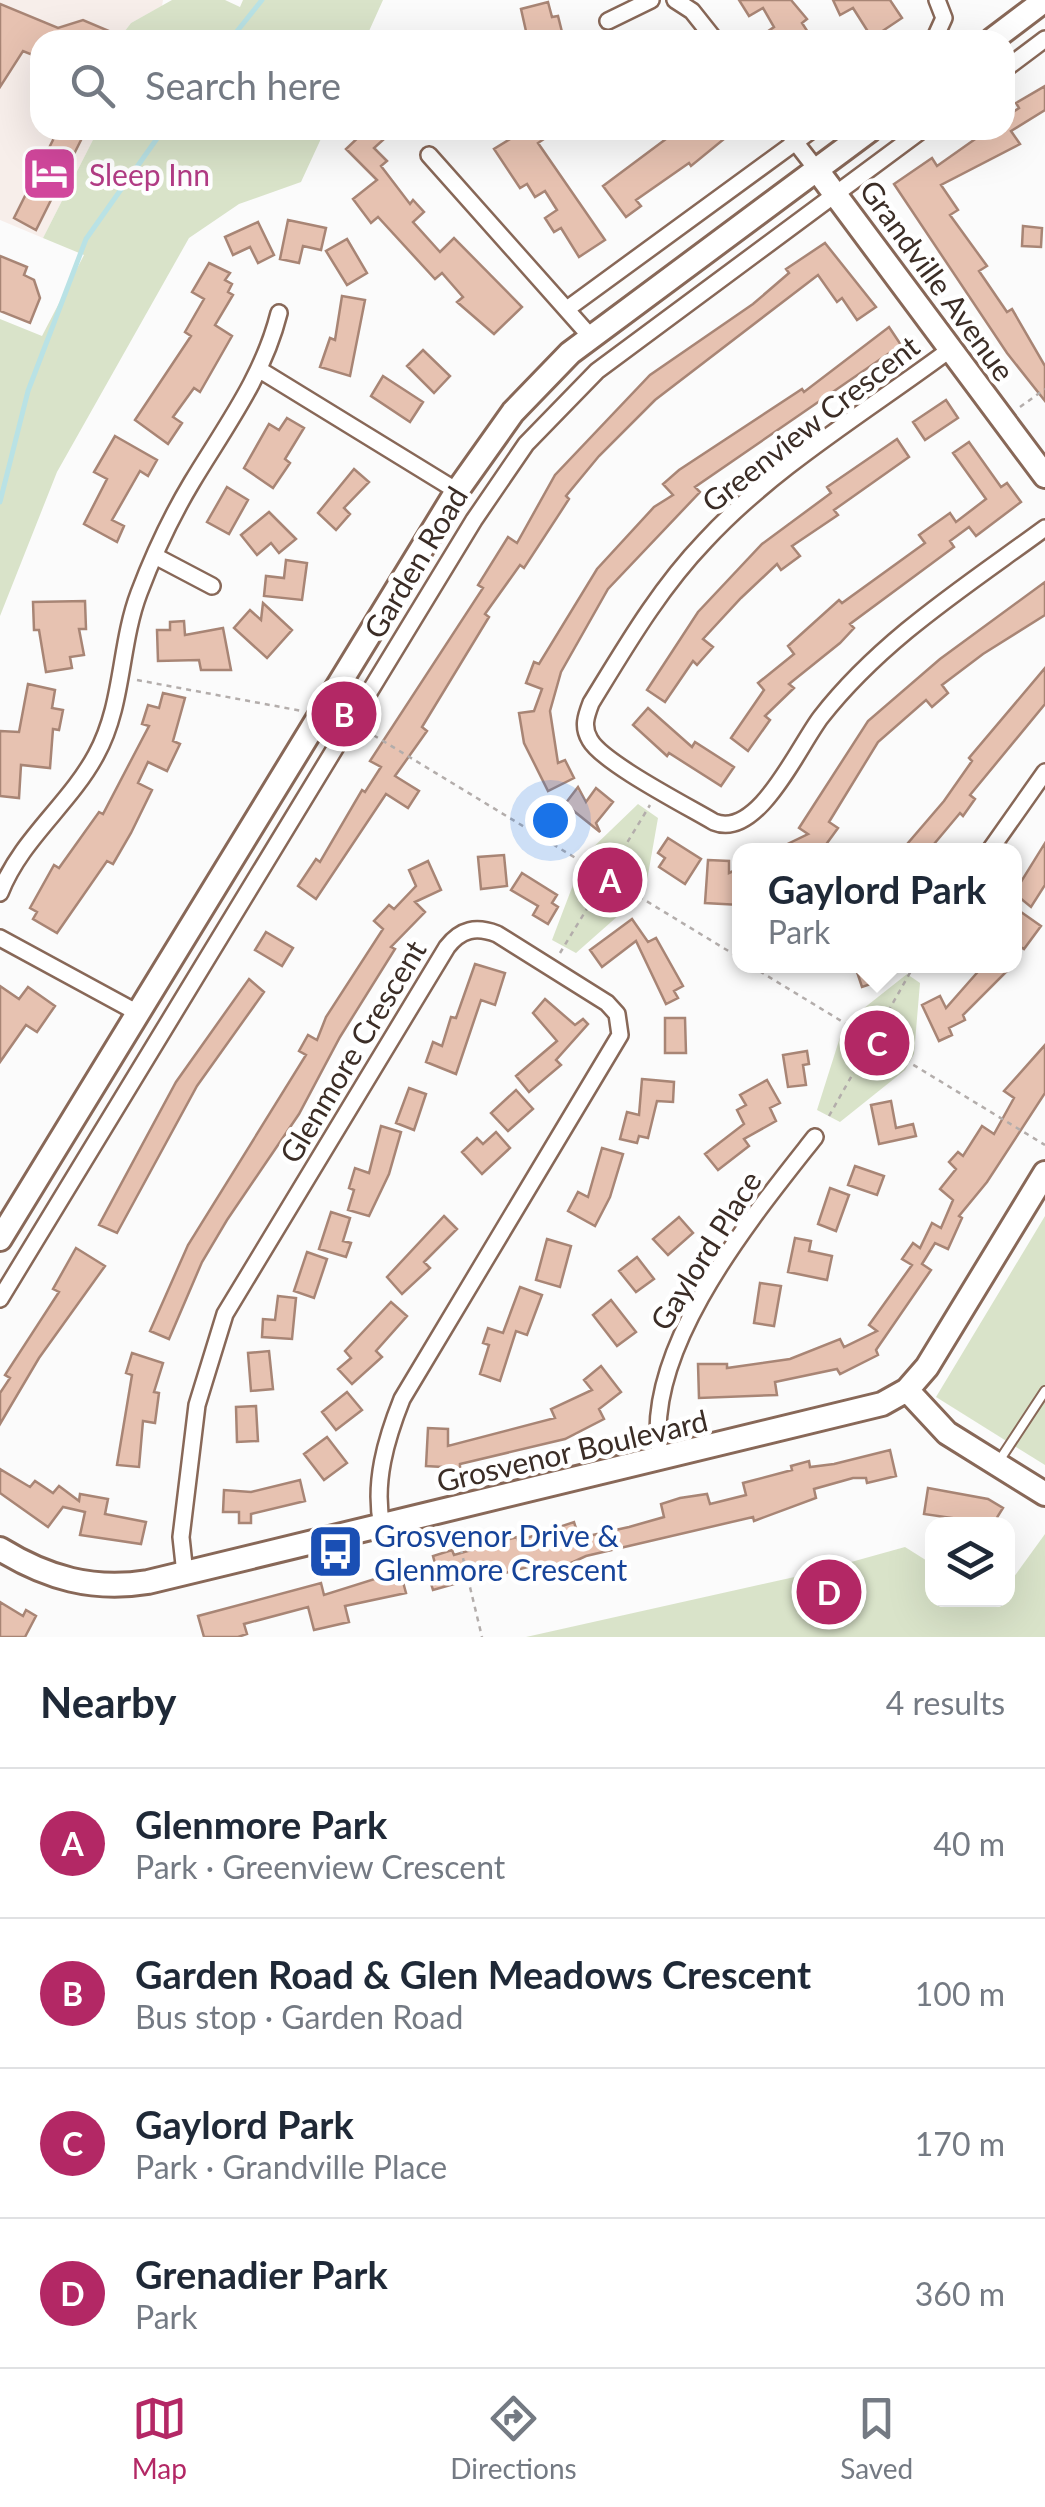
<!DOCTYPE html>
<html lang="en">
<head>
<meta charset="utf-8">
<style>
  :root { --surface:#fff; --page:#f2f2f3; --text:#1f2937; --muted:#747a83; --line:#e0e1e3; --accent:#b32865 }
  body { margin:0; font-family:Lato,sans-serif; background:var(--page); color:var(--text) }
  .controls { position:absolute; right:30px; bottom:30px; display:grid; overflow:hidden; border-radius:20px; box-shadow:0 10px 40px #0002 }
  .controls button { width:90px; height:90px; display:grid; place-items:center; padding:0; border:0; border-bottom:2px solid var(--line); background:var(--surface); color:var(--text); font:50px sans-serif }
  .you { position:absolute; left:550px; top:820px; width:35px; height:35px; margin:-25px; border:8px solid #fff; border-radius:50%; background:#1a73e8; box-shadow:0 0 0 15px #1a73e833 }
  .badge { display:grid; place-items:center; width:65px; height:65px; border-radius:50%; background:var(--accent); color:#fff; font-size:32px; font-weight:700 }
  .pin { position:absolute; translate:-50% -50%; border:5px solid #fff; box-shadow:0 2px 10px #0006 }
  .popup { position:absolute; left:732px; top:843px; width:290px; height:130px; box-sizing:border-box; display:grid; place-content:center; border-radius:20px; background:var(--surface); filter:drop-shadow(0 2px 8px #0005); font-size:32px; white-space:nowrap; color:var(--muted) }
  .popup b { font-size:38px; color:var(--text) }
  .popup::after { content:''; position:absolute; left:50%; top:100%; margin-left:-20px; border:20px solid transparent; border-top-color:var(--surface) }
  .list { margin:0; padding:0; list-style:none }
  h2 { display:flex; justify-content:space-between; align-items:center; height:130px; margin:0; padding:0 40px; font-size:42px }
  h2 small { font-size:32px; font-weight:400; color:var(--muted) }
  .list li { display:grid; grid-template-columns:65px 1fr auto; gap:30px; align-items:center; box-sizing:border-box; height:150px; padding:0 40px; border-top:2px solid var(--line) }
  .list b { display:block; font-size:38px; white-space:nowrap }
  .list p { margin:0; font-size:32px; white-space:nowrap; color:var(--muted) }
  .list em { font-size:32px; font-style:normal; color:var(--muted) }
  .icon { flex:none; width:55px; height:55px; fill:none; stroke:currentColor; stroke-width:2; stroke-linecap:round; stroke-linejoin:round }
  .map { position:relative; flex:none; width:1045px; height:1637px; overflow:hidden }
  .search { position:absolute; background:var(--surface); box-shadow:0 10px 40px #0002; left:30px; right:30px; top:30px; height:110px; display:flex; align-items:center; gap:25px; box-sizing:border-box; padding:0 35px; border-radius:30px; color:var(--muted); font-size:38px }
  .sheet { height:730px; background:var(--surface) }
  nav { display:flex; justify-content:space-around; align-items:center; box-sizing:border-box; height:140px; border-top:2px solid var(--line); background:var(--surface); font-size:28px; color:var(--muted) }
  nav a { display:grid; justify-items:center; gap:5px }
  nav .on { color:var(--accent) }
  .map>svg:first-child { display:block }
  .built { fill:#f7eeea }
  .green { fill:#d9e3c9 }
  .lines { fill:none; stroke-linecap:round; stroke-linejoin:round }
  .stream { stroke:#b9e2e5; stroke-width:5 }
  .building { fill:#e7c2b1; stroke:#a88575; stroke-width:2.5 }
  .lane-casing { stroke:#886858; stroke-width:12 }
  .street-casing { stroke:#886858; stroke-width:20 }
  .secondary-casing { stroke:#886858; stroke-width:28 }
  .path { stroke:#b3adab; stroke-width:2.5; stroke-dasharray:5 5; stroke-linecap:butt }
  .lane { stroke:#fff; stroke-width:8 }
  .street { stroke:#fff; stroke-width:15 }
  .secondary { stroke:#fff; stroke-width:22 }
  .labels { text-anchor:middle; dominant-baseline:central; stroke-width:9; stroke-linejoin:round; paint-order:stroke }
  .hotel-label { font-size:30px; fill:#b23c85; stroke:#fff; text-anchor:start }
  .street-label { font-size:30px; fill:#3b2d26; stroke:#fff }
  .transit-label { font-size:30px; fill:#164399; stroke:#fff; text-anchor:start }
</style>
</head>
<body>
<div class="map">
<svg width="1045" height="1637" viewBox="0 0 1045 1637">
  <rect width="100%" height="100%" fill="#fbfbfb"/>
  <!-- built -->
  <path class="built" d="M0,0H163L162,6L131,23L118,40H40V130H98L43,238L0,220Z"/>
  <!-- green -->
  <path class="green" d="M172,0H225L240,7L243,0H383L365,40H118L131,23Z
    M98,130H325L301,182L239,204L189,238L57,472L0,616V319L42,336L84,255L43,238Z
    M638,804L658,818L645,892L576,953L552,940L584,856Z
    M907,974L920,983L914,1054L905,1070L840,1122L817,1110L842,1031L849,1020Z
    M1045,1216V1465L936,1397Z
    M1045,1534V1637H526L808,1574L905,1547L932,1564V1600H1008V1585Z"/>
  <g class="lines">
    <!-- stream -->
    <path class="stream" d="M230,40L262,0
      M0,502L28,391L86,239L163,130"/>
  </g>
  <!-- building -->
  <path class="building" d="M739,0H791L807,19L802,23L813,40H755L774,27L763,8L749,16Z
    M833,0H890L902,18L872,38L853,8L840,15Z
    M548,2L552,17L558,16L564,40H528L521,9Z
    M0,4L58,28L83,20L130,40H40V58L23,51L0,87Z
    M1045,86V110L1011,131L1020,144L941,185L958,210L950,215L987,266L979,271L1007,312L1012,309L1045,366V401L1007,353L894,184L932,158L937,166L988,130H1005V117L1019,108L1016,103Z
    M58,130H86L36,230L14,218Z
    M366,130H394L374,148L387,161L381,166L410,204L413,200L424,212L413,222L440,252L454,238L522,307L494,334L457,302L463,297L442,273L435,279L378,217L371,223L353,199L377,180L346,149Z
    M504,130H538L544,139L538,143L605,240L579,257L561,228L554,232L545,218L557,210L545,191L535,197L527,184L520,188L494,149L510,139Z
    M678,130H735L691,166L689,163L636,200L641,206L626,217L603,186Z
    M288,220L326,228L321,250L303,246L299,263L280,259Z
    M258,222L274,255L258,263L250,247L233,255L225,237Z
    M1023,226L1042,228L1041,247L1022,246Z
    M347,239L367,273L347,285L326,251Z
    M825,243L876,307L857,320L842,298L837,302L818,275L655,400L599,456L566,496L569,499L524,568L520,565L485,614L489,617L422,727L427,731L395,776L419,791L408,808L386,794L316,899L298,886L316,859L320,862L362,790L365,792L381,767L370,761L483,588L478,585L508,537L517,543L555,475L650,375L753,304L789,273L786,269Z
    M0,256L27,267L24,275L34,280L40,298L30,323L0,311Z
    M209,263L230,273L225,280L232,284L228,292L233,295L215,325L232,336L200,392L194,388L173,417L182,423L168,444L135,420L191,336L185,332L204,299L192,292Z
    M342,296L365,300L350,376L320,367L330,338L335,340Z
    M889,327L901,345L695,487L700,492L608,589L561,672L550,711L558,763L565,760L574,778L548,791L524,743L519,713L534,711L542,689L526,683L534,662L539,664L597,569L654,507L673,495L663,484L679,470L802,389L804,392Z
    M423,350L450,376L434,393L407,366Z
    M383,376L423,402L410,422L371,396Z
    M946,400L958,418L925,440L913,422Z
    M287,418L304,428L285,459L290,463L273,488L244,468L269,424L279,430Z
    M115,436L157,460L148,476L140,471L112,520L124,526L117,542L84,524L107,479L94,472Z
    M897,439L909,457L834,510L838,515L792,546L800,556L781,570L777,564L741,598L703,639L713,647L697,665L693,661L665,702L647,690L698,612L762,544L831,493L827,487Z
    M969,442L1001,487L1007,483L1021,502L976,536L969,527L950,541L954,547L850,624L854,628L840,643L789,684L794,688L765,716L770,720L748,751L731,738L764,690L758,683L794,654L788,646L839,600L842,603L925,543L919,535L950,513L956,522L986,499L953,453Z
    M354,469L369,482L344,508L350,514L336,530L318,513Z
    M227,487L248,500L229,534L207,522Z
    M269,512L296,539L279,553L271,543L257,555L241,535Z
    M286,560L307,563L302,600L264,596L266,576L284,578Z
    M1045,582V615L983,654L942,685L948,693L932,707L926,700L878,742L829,822L838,828L822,850H775L808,834L799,828L868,721L940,659Z
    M85,601L86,629H79L84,655L70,657L72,668L46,672L39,630H34L33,602Z
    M263,603L292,630L267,658L234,628L250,610L261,620Z
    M184,621L185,635L223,628L231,670H201L199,660L158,661L157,630H170V622Z
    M1045,668V704L970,795L975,799L963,816L960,813L929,850H902L944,801L972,761L969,758Z
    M28,684L55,690L52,708L63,710L59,730L53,729L50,768L21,765L19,798L0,796V731L19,732Z
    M163,693L185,698L173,741L180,744L167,771L148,762L138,783L152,790L131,833L113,864L107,861L57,933L33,919L37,912L30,908L54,865L59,868L99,812L103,814L149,726L142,724L148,705L159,708Z
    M648,708L692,747L695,742L734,767L721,786L669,753L667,756L633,725Z
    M578,787L586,802L596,788L613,802L596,823L600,832L565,804Z
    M668,838L701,859L685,884L659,867L665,858L658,853Z
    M1045,843V885L1031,907L1014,893Z
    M504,855L507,886L481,889L478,857Z
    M708,860L729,861V873L740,868V905L705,903Z
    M428,861L441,890L415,902L425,912L391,947L395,949L340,1037L299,1114L227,1220L202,1262L169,1339L150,1331L188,1245L306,1055L299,1051L308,1035L317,1040L326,1017L383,929L374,921L389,905L394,909L416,886L409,870Z
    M522,873L557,895L552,903L558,907L548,924L533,915L538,906L511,890Z
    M1014,907L1041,926L1024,949L1014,943Z
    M632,919L648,942L656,938L683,986L674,991L678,998L666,1004L636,941L602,967L590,950Z
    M266,932L293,948L282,966L255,950Z
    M475,964L505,973L495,1005L481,1000L456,1074L426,1062L433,1042L442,1046L451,1017L456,1018Z
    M855,966H878L883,980L862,987Z
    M983,966H1012L963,1015L965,1020L949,1028L952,1035L939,1041L922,1005L940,996L946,1008Z
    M249,979L264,992L197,1086L117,1233L99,1225L176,1082Z
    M0,986L19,999L28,987L55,1006L37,1032L26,1025L0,1062Z
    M545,999L575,1025L583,1019L588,1024L556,1060L561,1065L529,1092L516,1076L557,1041L533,1013Z
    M665,1018H685L686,1053H665Z
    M1045,1045V1093L987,1182L959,1216L962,1218L948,1249L935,1243L922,1264L931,1270L876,1350L878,1355L840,1374L837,1369L775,1382L777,1395L699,1398L698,1364H727V1368L790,1359L840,1339L844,1347L877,1331L869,1325L912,1265L902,1259L913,1243L920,1248L932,1223L941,1228L953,1200L940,1189L956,1169L949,1162L958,1152L963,1156L982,1126L994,1134L1014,1098L1004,1091Z
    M807,1051L809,1064L803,1065L806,1085L788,1087L783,1055Z
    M642,1079L674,1082L673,1102L657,1101L648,1138L639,1136L637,1143L620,1139L627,1112L639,1115Z
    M767,1080L780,1103L770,1108L776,1121L744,1139L749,1146L718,1170L705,1154L744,1124L737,1110L746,1105L740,1095Z
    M409,1088L426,1094L414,1130L396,1123Z
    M516,1090L533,1109L508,1131L491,1113Z
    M891,1101L896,1128L913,1124L916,1136L879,1144L871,1105Z
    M381,1126L401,1132L389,1174L369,1216L348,1210L354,1190L349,1188L355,1168L369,1173Z
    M496,1132L510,1148L482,1174L462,1152L477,1138L483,1144Z
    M602,1148L623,1154L610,1197L595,1226L568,1211L578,1192L588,1197Z
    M855,1166L884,1176L877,1195L848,1185Z
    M830,1188L849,1195L836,1231L818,1224Z
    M331,1212L350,1218L343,1241L351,1243L346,1257L319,1249Z
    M444,1216L457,1229L424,1262L430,1268L402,1294L387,1277Z
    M679,1217L693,1233L668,1255L653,1239Z
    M795,1238L811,1241L809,1251L832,1256L827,1280L788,1272Z
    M547,1239L571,1246L560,1287L536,1280Z
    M76,1248L105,1266L39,1358L0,1424V1393L10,1378L5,1375L59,1292L53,1289Z
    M307,1252L327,1259L314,1298L294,1291Z
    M637,1257L654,1279L636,1292L619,1271Z
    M760,1283L781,1286L774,1326L754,1323Z
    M520,1287L542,1295L527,1335L516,1331L500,1381L480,1374L489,1345L483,1343L488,1328L503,1333Z
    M278,1296L296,1298L292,1339L262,1337L263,1319L275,1320Z
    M611,1300L636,1332L617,1346L593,1315Z
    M391,1302L407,1316L376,1351L382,1357L352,1384L338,1369L351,1358L345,1351Z
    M269,1351L273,1389L251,1391L248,1353Z
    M132,1353L163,1363L154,1392L159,1393L155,1423L143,1421L139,1467L117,1465L132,1375L126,1373Z
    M601,1366L621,1392L599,1409L604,1419L565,1439L460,1464V1468L426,1466L428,1428L448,1429V1446L555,1418L551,1409L592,1390L584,1380Z
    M347,1392L362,1410L336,1430L322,1412Z
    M256,1406L258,1441L237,1442L236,1407Z
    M327,1437L347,1463L324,1480L304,1454Z
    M890,1450L896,1476L867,1483L866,1478H853L814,1489L816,1498L754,1521L753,1517L586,1556L543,1576L539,1564L494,1576L491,1565L459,1573L461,1582L433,1590L428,1574L437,1571L433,1556L452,1550L454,1555L517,1537L518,1541L574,1522L579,1538L629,1527L664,1517L661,1504L680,1498L707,1494L710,1504L746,1495L743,1483L792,1470L791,1466L809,1461L810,1467L834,1464Z
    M0,1469L30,1487L35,1481L53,1493L59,1486L79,1501L80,1494L108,1499L105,1514L146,1522L141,1544L80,1535L85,1512L63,1507L48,1527L0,1493Z
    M300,1480L305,1501L251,1514V1523H239V1512H223L224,1490L251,1492Z
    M928,1488L988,1499L1003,1508L993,1524L924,1514Z
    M400,1571L406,1593L345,1606L349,1622L314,1630L308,1607L244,1624L247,1634L238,1637H204L198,1616L321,1583L324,1595Z
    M0,1602L23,1616L26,1610L36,1616L25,1637H0Z"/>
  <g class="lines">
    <defs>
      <path id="lane" d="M999,1461L1045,1391"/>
      <path id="street" d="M675,0L692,11L715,40
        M608,21L651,0
        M934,40L944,18L937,0
        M1005,69L1045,39
        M786,130L817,170
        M429,155L590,336
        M567,309L812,130
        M952,348C872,408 773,467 705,541C659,589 626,646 591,703C586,716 582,727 590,740C603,763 687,806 714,822C758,840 798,747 821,717C882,639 966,586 1045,528
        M260,370L457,491
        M155,556L212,586
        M990,850L1045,772
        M0,893C21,839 69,805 96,755C124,704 119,646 139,593C153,556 171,517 192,482C225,427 263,377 279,313
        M0,938L138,1013
        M0,1299L474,520L526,444L597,371L922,130
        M661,1460C638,1354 752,1217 815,1137
        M185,1574L181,1537L197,1405L225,1314L447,947C461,929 476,926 497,934L607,1003L617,1014L620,1035L402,1399C386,1439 373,1483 382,1526"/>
      <path id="secondary" d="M992,40L1045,0
        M817,170L1045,476
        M0,1239L457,491L513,412L570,353L870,130
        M907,1390L947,1433L1045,1494
        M0,1549C47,1578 93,1591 148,1582L882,1404L907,1390L927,1367L1045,1173"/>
    </defs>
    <!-- lane casing -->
    <use href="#lane" class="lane-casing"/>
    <!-- street casing -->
    <use href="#street" class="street-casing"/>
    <!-- secondary casing -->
    <use href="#secondary" class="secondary-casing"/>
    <!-- path -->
    <path class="path" d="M1020,407L1045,389
      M137,680L302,711
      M365,730L740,958
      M560,953L650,805
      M751,966L1045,1145
      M829,1116L911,971
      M456,1529L482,1637"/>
    <!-- lane -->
    <use href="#lane" class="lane"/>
    <!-- street -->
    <use href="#street" class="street"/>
    <!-- secondary -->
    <use href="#secondary" class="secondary"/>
  </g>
  <!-- icons -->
  <defs>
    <symbol id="hotel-square" viewBox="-11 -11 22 22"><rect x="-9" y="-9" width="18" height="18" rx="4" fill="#d1479c" stroke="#fff"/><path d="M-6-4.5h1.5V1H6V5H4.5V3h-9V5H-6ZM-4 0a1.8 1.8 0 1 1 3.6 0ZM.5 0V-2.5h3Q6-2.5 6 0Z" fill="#fff"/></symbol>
    <symbol id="bus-square" viewBox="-11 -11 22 22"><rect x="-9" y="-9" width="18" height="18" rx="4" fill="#1a4fb4" stroke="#fff"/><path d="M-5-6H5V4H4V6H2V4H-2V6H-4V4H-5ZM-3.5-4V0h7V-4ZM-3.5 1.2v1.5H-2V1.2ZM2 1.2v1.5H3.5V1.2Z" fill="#fff"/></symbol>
  </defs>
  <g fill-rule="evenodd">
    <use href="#hotel-square" x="18" y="142" width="63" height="63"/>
    <use href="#bus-square" x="304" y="1520" width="63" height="63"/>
  </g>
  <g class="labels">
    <!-- hotel labels -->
    <g class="hotel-label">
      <text x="89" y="174">Sleep Inn</text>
    </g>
    <!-- street labels -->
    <g class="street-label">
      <text transform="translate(938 280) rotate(54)">Grandville Avenue</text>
      <text transform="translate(810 423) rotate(-38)">Greenview Crescent</text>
      <text transform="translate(415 562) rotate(-59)">Garden Road</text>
      <text transform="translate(352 1051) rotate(-59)">Glenmore Crescent</text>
      <text transform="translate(705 1250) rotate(-58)">Gaylord Place</text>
      <text transform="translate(572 1450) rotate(-13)">Grosvenor Boulevard</text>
    </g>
    <!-- transit labels -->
    <g class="transit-label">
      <text x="374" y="1535">Grosvenor Drive &amp;<tspan x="374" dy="34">Glenmore Crescent</tspan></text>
    </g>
  </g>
</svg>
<div class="controls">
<button><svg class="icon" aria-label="layers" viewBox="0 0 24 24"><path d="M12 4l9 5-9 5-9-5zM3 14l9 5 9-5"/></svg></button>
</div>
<div class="you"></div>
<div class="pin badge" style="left:610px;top:880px">A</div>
<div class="pin badge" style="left:344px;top:714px">B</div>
<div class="pin badge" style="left:877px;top:1043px">C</div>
<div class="popup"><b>Gaylord Park</b>Park</div>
<div class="pin badge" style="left:829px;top:1592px">D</div>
<div class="search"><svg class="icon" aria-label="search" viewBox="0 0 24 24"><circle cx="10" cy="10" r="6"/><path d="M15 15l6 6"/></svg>Search here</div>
</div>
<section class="sheet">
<h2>Nearby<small>4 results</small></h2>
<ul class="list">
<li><span class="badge">A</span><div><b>Glenmore Park</b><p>Park · Greenview Crescent</p></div><em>40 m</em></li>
<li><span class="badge">B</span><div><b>Garden Road &amp; Glen Meadows Crescent</b><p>Bus stop · Garden Road</p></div><em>100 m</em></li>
<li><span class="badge">C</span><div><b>Gaylord Park</b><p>Park · Grandville Place</p></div><em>170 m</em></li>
<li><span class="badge">D</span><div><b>Grenadier Park</b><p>Park</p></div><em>360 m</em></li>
</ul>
</section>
<nav>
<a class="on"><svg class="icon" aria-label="map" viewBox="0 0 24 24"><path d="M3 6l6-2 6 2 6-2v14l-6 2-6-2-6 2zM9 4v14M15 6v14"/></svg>Map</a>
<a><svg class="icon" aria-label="directions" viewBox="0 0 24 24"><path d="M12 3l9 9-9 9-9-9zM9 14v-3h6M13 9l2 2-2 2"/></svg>Directions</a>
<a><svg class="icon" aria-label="saved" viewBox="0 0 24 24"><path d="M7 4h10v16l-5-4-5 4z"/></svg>Saved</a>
</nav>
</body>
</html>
